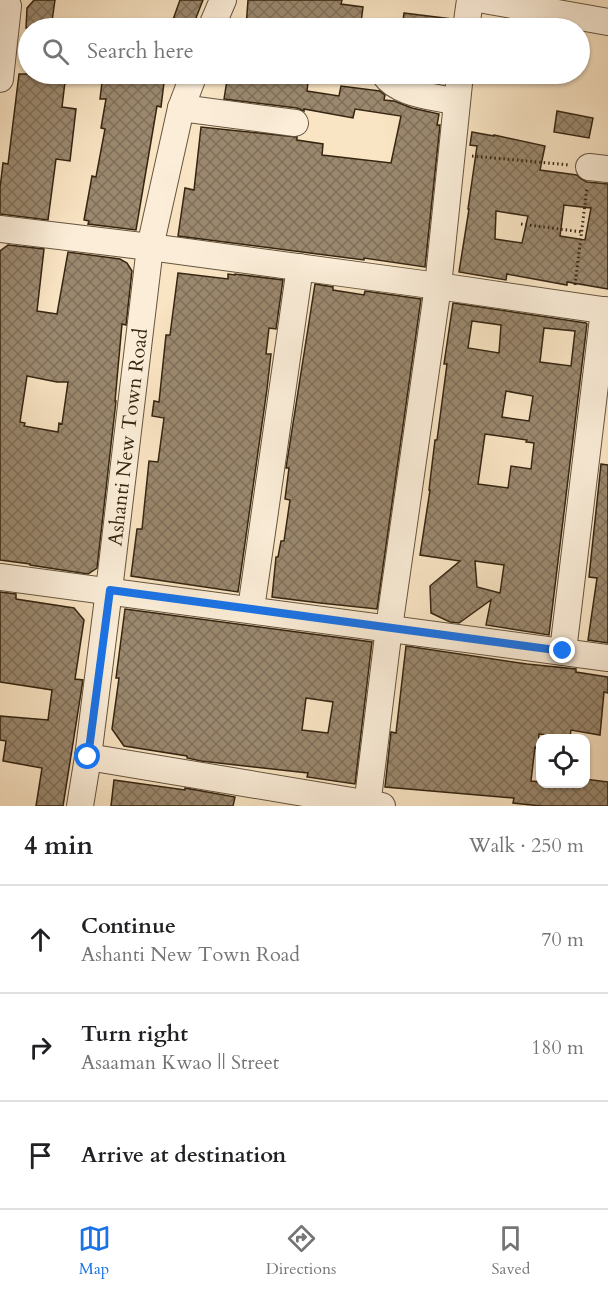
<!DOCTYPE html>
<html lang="en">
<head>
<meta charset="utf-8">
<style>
  :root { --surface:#fff; --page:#f2f2f2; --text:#202124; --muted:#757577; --line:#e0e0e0; --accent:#1a73e8 }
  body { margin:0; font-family:Cardo,serif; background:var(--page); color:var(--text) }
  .controls { position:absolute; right:18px; bottom:18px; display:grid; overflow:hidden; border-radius:12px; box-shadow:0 2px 4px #0004 }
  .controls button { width:54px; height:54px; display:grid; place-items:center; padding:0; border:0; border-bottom:2px solid var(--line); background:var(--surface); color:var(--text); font:30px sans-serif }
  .stop { position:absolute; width:18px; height:18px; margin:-14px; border:4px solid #1a73e8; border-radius:50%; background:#fff }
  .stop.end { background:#1a73e8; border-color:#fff; box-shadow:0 2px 6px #0008 }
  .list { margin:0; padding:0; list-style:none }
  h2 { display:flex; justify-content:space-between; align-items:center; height:78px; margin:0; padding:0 24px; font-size:26px }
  h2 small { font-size:20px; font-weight:400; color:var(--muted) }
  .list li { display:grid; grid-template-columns:39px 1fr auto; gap:18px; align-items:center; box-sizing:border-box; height:108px; padding:0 24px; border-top:2px solid var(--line) }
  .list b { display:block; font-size:22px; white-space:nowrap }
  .list p { margin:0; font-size:20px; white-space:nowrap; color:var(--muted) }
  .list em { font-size:20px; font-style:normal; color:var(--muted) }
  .icon { flex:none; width:33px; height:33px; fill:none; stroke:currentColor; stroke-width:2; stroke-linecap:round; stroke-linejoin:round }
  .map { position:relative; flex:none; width:608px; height:806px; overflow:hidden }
  .search { position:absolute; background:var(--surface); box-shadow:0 2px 4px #0004; left:18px; right:18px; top:18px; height:66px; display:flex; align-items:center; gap:15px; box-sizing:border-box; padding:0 21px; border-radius:33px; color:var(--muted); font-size:22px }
  .sheet { height:402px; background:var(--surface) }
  nav { display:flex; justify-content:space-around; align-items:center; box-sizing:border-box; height:84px; border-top:2px solid var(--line); background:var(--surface); font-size:16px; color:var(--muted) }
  nav a { display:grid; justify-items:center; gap:3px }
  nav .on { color:var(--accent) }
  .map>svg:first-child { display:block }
  .building { fill:url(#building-cross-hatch); stroke:#352511; stroke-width:1.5; fill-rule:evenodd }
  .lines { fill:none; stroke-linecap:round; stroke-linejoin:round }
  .minor-casing { stroke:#66553e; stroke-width:28 }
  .path { stroke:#352511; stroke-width:3; stroke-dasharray:1.5 3; stroke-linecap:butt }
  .minor { stroke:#fbedd8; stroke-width:26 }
  .route { stroke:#1a73e8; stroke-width:8 }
  .labels { text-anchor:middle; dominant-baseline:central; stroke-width:4.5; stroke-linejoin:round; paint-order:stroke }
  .street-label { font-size:20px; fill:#352511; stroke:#fbedd8 }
</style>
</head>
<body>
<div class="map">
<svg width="608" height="806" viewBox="0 0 608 806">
  <defs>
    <pattern id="building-cross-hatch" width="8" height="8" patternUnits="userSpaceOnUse" patternTransform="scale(1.5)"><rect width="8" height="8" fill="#9b886e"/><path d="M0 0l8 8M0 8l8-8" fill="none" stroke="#7f6f59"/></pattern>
  </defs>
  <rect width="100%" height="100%" fill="#f9e4c3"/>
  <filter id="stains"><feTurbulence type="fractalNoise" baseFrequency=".00333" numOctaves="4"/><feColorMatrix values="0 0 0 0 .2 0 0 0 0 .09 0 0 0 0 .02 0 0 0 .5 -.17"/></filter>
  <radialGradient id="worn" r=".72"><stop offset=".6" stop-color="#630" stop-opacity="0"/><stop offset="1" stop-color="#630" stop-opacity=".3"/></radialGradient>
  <!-- building -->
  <path class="building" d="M34,0H55L51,28H26L27,8Z
    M180,0H203L192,28H170Z
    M248,0H342L341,4L363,7L361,23L339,20L338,28H246Z
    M404,13L452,19L451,28H402Z
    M19,74H39L38,79L65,82L62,107L76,109L70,161L56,159L48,220L0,214V188L3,163L8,164Z
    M103,74L137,78V74H165L161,107L157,106L136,230L88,224L89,221L84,220L92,176L96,177L105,129L101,128L106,99H100Z
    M228,74H309L307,91L339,96L341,86L380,91L385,95L384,100L394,101L412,108L439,114L437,125H440L425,267L364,258V260L178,236L185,188L194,190L201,127L297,137V140L323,144L322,155L391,163L401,116L355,109L353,118L304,109V111L297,108L224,99Z
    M557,111L593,118L589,138L554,132Z
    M472,132L494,136V135L545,146L540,170L577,175L581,179L587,182L608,184V289L567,282V285L507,274L506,280L459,272L469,209H468L477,146L470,145ZM564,205L591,208L585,240L560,236ZM496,211L528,216L522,243L495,239Z
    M8,245L44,249L37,311L57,314L68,252L120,259L127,263L132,271L126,325L122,324L115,401H116L97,568L88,574L30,565V564L0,560V251ZM27,376L57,382H68L62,424L59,423L58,432L24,426L25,423L20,422Z
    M178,273L228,279V274L235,275V274L283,280L276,329L269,328L266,354H271L267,389L238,592L131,576L137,529H142L149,461L158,462L164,418L152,416L154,401L159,402L166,335H170Z
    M315,284L333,287V290L364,295L365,291L421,299L377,609L320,603L272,597L276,557H278L281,541H284L290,500L285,499L289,468H286Z
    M453,303L586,323L587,324L549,635L486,625L491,600L459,623L450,622L431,613L430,586L460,561L420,555L430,490H429L435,440H437L447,364H444ZM472,321L501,325L499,353L468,348ZM544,328L575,331L571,366L540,362ZM506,391L533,396L529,421L502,417ZM485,434L527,440L526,442L534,443L531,469L511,466L508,488L478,484ZM475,561L504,565L500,593L477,587Z
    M601,464L608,465V643L588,640L597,578L589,577Z
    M0,592L16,594V599L74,608L84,620L75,679L83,680L63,806H36L42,768L3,761L6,741L0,740V716L48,720L52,690L0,682Z
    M125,609L372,642L355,784L307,777L308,773L201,761L187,758V756L124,746L112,729L119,678H116ZM306,698L333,702L328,733L302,730Z
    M406,646L527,664L576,669V672L608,677V693L604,692L600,735L571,730L570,737L539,734L538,748L535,747L531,781L540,782V783H585V779L608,782V806H541L513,803L514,798L385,787L391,732L396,733Z
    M114,780L185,790V788L235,797L233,806H111Z"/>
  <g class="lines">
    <defs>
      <g id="minor">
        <path d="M484,0L608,22"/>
        <path d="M211,28L223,0"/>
        <path d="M466,28L470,0"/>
        <path d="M384,74C399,95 433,96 456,102"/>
        <path d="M0,79L8,6"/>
        <path d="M181,108L295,123"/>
        <path d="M589,167L608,169"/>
        <path d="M0,229L150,247L438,286L608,311"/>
        <path d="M0,577L608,658"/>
        <path d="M251,609L300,267"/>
        <path d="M563,651L604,310"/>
        <path d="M88,757L382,806"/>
        <path id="s1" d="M80,806L88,757L109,590L150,247L181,108L194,74"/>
        <path d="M367,806L389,628L438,286L460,74"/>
      </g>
    </defs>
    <!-- minor casing -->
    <use href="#minor" class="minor-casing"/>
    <!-- path -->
    <path class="path" d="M472,156L570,165
      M521,224L582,232
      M575,285L587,188"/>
    <!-- minor -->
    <use href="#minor" class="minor"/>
  </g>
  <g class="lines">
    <!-- route -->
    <path class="route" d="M88,757L110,590L563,651"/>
  </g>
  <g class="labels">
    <!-- street labels -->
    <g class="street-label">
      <text stroke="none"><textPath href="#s1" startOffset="372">Ashanti New Town Road</textPath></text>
    </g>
  </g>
  <rect width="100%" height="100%" filter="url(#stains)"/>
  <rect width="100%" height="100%" fill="url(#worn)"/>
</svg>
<div class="controls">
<button><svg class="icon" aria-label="locate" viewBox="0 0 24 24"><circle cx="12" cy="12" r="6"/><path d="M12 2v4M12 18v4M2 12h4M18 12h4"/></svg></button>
</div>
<div class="stop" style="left:88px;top:757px"></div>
<div class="stop end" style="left:563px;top:651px"></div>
<div class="search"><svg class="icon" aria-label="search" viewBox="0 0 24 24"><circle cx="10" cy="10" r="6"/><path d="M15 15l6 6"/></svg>Search here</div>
</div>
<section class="sheet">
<h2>4 min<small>Walk · 250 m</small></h2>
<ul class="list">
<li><svg class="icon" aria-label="ahead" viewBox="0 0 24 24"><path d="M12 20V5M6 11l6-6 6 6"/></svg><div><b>Continue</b><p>Ashanti New Town Road</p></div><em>70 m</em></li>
<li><svg class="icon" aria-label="right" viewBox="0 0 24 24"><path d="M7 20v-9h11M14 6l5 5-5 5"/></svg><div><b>Turn right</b><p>Asaaman Kwao || Street</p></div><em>180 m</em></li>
<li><svg class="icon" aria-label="arrive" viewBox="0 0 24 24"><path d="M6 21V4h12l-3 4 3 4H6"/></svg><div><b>Arrive at destination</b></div></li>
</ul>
</section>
<nav>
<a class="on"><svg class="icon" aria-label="map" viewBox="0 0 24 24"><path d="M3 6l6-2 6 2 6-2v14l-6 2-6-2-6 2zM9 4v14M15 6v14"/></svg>Map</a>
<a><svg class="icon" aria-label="directions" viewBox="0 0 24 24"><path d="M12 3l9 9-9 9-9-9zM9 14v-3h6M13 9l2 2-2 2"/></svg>Directions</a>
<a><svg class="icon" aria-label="saved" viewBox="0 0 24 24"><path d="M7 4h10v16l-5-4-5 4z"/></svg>Saved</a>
</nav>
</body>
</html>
